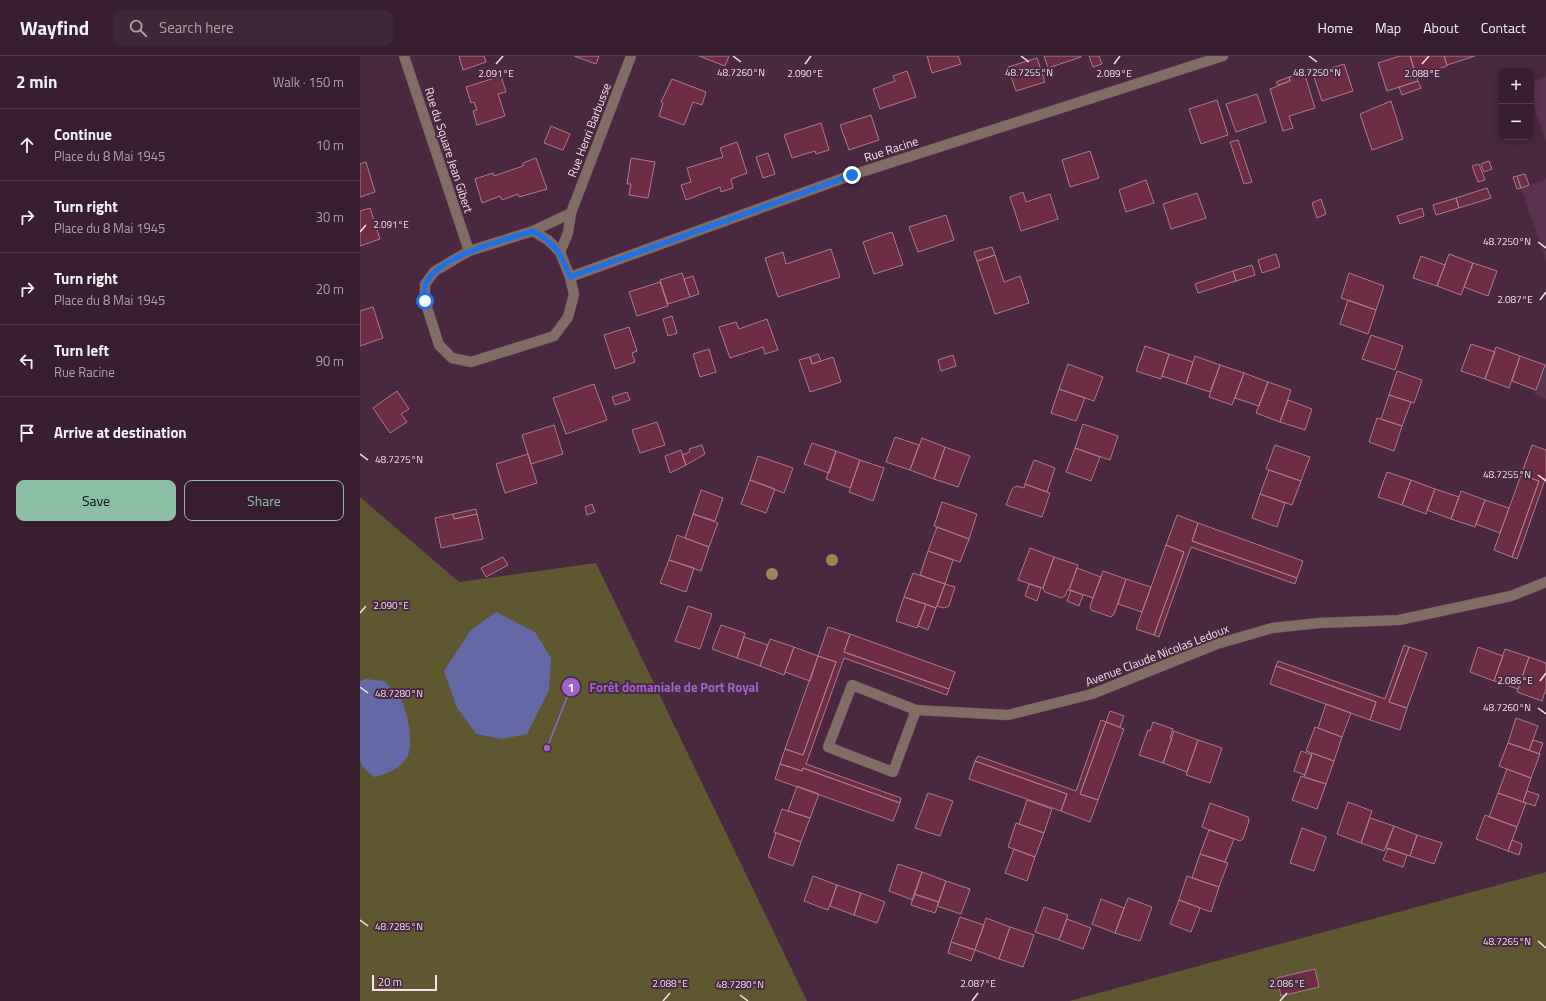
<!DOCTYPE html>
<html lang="en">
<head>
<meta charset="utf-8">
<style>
  :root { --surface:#381e30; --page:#3f2738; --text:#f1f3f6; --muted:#aba2ab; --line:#523c4c; --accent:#8abfa5 }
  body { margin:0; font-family:"Titillium Web",sans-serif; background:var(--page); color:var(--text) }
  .controls { position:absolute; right:12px; top:12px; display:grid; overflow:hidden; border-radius:8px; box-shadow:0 2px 6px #0003 }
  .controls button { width:36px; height:36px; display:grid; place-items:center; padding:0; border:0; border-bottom:1px solid var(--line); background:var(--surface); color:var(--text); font:20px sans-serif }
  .scale { position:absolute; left:12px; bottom:10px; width:65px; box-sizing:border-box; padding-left:4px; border:2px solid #f7e1ef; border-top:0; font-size:11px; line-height:14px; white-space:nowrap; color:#f7e1ef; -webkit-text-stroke:3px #4a2840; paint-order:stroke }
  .stop { position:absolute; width:12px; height:12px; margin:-9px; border:3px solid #1a73e8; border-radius:50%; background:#fff }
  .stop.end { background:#1a73e8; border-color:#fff; box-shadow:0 1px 4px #0008 }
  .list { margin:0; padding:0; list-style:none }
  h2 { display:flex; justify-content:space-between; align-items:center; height:52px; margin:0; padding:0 16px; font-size:17px }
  h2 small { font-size:13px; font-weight:400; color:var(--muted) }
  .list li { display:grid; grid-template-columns:26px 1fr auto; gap:12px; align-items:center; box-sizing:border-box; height:72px; padding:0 16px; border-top:1px solid var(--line) }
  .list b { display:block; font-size:15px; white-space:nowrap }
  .list p { margin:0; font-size:13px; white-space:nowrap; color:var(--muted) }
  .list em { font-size:13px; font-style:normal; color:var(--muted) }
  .actions { display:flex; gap:8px; padding:12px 16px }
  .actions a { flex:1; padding:9px 0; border:1px solid var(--accent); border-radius:8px; text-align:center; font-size:14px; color:var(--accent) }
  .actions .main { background:var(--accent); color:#111 }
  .icon { flex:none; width:22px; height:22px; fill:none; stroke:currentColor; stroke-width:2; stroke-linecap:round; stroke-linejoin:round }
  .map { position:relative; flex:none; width:1186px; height:945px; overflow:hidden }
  header { display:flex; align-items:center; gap:24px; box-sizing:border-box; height:56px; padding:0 20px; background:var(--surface); border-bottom:1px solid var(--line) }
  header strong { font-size:19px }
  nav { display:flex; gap:22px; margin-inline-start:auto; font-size:14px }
  .search { width:280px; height:36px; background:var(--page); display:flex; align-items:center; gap:10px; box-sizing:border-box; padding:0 14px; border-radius:8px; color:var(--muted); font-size:15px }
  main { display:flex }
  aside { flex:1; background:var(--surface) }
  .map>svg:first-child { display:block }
  .built { fill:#5a324e }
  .green { fill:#5e5730; fill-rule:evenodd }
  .water { fill:#6469a6 }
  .building { fill:#6c2c44; stroke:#ab7c8a }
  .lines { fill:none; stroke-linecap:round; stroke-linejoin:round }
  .minor-casing { stroke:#66465c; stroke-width:11 }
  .minor { stroke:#816d66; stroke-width:10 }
  .tree { fill:#9f8658 }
  .route { stroke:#1a73e8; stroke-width:5 }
  .ticks { fill:none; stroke:#f7e1ef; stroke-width:1.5 }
  .labels { text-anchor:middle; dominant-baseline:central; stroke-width:4; stroke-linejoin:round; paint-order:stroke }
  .street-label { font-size:12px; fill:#f7e1ef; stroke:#4a2840 }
  .ticks-label { font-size:10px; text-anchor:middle; fill:#f7e1ef; stroke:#4a2840; stroke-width:4; stroke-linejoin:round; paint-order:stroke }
  .leader { fill:none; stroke:#a062cd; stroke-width:1.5 }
  .callout-dot { fill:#a062cd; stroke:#4a2840; stroke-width:1.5 }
  .mark-label { font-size:12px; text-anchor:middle; font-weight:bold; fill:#fff }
  .callout-label { font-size:13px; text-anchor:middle; font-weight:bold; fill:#a062cd; stroke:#4a2840; stroke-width:4; stroke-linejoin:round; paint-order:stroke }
</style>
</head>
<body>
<header>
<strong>Wayfind</strong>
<div class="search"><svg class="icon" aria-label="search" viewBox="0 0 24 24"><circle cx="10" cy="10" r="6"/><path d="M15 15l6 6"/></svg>Search here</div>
<nav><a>Home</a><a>Map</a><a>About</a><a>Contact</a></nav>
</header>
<main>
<aside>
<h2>2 min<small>Walk · 150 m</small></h2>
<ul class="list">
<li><svg class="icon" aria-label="ahead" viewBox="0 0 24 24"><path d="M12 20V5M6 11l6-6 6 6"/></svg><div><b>Continue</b><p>Place du 8 Mai 1945</p></div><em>10 m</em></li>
<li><svg class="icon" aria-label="right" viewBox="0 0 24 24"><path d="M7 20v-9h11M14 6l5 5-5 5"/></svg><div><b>Turn right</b><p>Place du 8 Mai 1945</p></div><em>30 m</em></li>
<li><svg class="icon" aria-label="right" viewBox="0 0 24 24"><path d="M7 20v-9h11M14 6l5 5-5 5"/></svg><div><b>Turn right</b><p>Place du 8 Mai 1945</p></div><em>20 m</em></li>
<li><svg class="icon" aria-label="left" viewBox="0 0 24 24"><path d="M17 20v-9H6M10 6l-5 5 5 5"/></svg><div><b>Turn left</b><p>Rue Racine</p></div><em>90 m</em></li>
<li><svg class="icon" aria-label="arrive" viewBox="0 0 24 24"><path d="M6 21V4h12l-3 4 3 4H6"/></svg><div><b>Arrive at destination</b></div></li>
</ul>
<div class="actions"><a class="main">Save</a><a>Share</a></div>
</aside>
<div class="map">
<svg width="1186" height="945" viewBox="0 0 1186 945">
  <rect width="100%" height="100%" fill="#4a2840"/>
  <!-- built -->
  <path class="built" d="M1186,21V86L1171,42V26Z
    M1186,123V205L1161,132Z
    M1186,305V343L1174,338Z"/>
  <!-- green -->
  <path class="green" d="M0,441L99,526L236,507L447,945H0V704L2,710L5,623L0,625ZM97,652L141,683L116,678Z
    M1186,816V945H709L1149,826Z"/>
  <!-- water -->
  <path class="water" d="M136,556L175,576L191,602L189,634L167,678L141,683L116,678L97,652L84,615L111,574Z
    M5,623L25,625C30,631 36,638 41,644C48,655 54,690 47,701C40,713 27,718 14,721L2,710L0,704V625Z"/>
  <!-- building -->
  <path class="building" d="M99,0H124L126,6L103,14Z
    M214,0H239L236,8Z
    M339,0H369L365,10Z
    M567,0H598L601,8L572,17Z
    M684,0H721V1L688,12Z
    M729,0H739L742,8L733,11Z
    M1040,0H1050L1058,25L1027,35L1018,7Z
    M1050,0H1084L1087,10L1056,20Z
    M1084,0H1115L1087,9Z
    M677,2L685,26L656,35L648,11Z
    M984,8L993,35L962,45L953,18Z
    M547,15L556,41L520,53L513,33L535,25L533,20Z
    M944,16L955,52L929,60L933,72L923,75L910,33L930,25L929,21Z
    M141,20L146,36L138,38L145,60L117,69L113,55L117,54L114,46L111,47L106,31Z
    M929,21L930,25L918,29L916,26Z
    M312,23L346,36L342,49L333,46L324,69L299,60L303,47L301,46Z
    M1058,25L1061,32L1042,39L1039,31Z
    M897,38L906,66L876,76L866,48Z
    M857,44L868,79L841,88L829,53Z
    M1031,45L1043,83L1012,94L1000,58Z
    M511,59L519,84L489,94L480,69Z
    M461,67L469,94L456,98L455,95L432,102L424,79Z
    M191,70L210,78L203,94L184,87Z
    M878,84L892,126L884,128L870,86Z
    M377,86L387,117L371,123L373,132L361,136L360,131L326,144L321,129L331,126L327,112L363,101L360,92Z
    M730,95L739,122L710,131L702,104Z
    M408,97L415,118L403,122L396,101Z
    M176,102L187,133L159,141L158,138L142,144L140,140L122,147L115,123L133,117L134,120L163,110V107Z
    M271,102L295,106L288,142L269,139L271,128H267Z
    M1129,105L1132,113L1124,116L1121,108Z
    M6,106L15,136L0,141V108Z
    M1119,108L1125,124L1118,126L1112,110Z
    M1165,118L1169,129L1161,132L1157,120Z
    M1157,120L1161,132L1157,133L1153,121Z
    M786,124L794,147L766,156L759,134Z
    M1127,132L1131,142L1099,152L1096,142Z
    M663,136L666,146L690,138L698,163L661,175L650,141Z
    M837,137L846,162L811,173L803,148Z
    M1096,142L1099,152L1076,159L1073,149Z
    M961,143L966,158L957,162L952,147Z
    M10,152L20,183L0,190V155Z
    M1062,152L1064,160L1040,168L1037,160Z
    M586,159L594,184L558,196L549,171Z
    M532,176L543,209L514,218L503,186Z
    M632,191L635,199L617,205L614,196Z
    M471,193L480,221L418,241L405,202L423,196L426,208Z
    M916,198L920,211L902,217L898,204Z
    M1089,198L1113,207L1101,239L1077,230Z
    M635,199L644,226L660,220L669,247L635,258L617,205Z
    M1061,200L1085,209L1077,230L1053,222Z
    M1113,207L1137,215L1128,240L1104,231Z
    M892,209L895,219L876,225L873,215Z
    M873,215L876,225L838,237L835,228Z
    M322,217L330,241L308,248L300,224Z
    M989,217L1024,230L1016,254L981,242Z
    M333,220L339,238L330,241L324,223Z
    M300,226L308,250L277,260L269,236Z
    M988,244L1016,254L1008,278L980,268Z
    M13,251L23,282L0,290V255Z
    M312,260L317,277L308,280L303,263Z
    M407,263L418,294L405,298L403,291L370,302L359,271L376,266L379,273Z
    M269,271L277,295L272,297L275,306L255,313L244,279Z
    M1011,279L1043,290L1035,314L1002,303Z
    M1111,288L1135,296L1125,323L1101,315Z
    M785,290L809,298L801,323L776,315Z
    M1136,291L1160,300L1149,332L1125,323Z
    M349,293L356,316L340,321L333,298Z
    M458,298L461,305L452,308L450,301Z
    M809,298L833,306L826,328L802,320Z
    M593,299L596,310L581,315L578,304Z
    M835,300L860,309L850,336L826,328Z
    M1160,300L1185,309L1176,334L1152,325Z
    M450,301L452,308L473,301L481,326L450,336L439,304Z
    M708,308L743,321L734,345L699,333Z
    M860,309L884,317L872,349L849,341Z
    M1037,315L1062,324L1054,347L1029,339Z
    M884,317L908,326L899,350L875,342Z
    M908,326L931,334L920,366L896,357Z
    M234,328L247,364L206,378L193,342Z
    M699,333L725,342L716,365L691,357Z
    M37,335L49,353L41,358L47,366L30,377L13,352Z
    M267,336L270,344L255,349L252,341Z
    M1029,339L1051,346L1042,370L1021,363Z
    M928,344L952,353L945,374L920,366Z
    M1017,362L1042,370L1034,395L1009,386Z
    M297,366L305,389L280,397L272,374Z
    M723,368L758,380L750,404L715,392Z
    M194,369L203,398L171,408L162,379Z
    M535,381L559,389L550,414L526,406Z
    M562,382L585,391L574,423L550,414Z
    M452,387L476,395L469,417L444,408Z
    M342,389L345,398L326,409L322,399L330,396L329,393Z
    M915,389L950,401L941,425L906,413Z
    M1172,389L1186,394V421L1157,503L1152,501L1179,425L1161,419Z
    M585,391L610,400L598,431L574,423Z
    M715,392L740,401L731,425L706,416Z
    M321,394L326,409L310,417L305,400Z
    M476,395L500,404L490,432L466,423Z
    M168,398L177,427L145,437L136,408Z
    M398,400L433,412L424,437L390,424Z
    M500,404L524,412L513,445L489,436Z
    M674,404L695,412L687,436L665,428Z
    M909,414L941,425L932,449L900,438Z
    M1027,416L1051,424L1042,449L1018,441Z
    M1161,419L1179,425L1152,501L1134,494Z
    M390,424L415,433L406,457L381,448Z
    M1051,424L1075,433L1066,458L1042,449Z
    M665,428L690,437L682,461L646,449L652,433L656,430L664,432Z
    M1075,433L1099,441L1091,463L1067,454Z
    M341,434L363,442L355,465L333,458Z
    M1101,435L1125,444L1115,471L1091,463Z
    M900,438L925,447L917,471L892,462Z
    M1125,444L1149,452L1140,477L1116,468Z
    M582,446L617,458L609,483L574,470Z
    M232,448L235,456L227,459L225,451Z
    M116,453L117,458L94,463L93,458Z
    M93,458L94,463L117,458L123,483L81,492L75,462Z
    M333,458L358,467L349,491L325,482Z
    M817,459L838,467L832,485L937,522L935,528L831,491L799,581L794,579L824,496L806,489Z
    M838,467L943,505L937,522L832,485Z
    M577,471L609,483L600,506L568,495Z
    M317,479L349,491L341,515L309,504Z
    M806,489L824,496L794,579L776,573Z
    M670,492L694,501L683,532L658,524Z
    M568,495L593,504L585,528L560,519Z
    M143,501L148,509L126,521L121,512Z
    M694,501L718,509L709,534L708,533L705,540L701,542L685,536L683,532Z
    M309,504L334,512L326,536L300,527Z
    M717,512L741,521L733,542L709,534Z
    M743,515L766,523L754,558L751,561L731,554L730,550Z
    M553,517L585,528L576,552L544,541Z
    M766,523L791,531L782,556L758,548Z
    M585,528L595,531L589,550L584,552L577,550Z
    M669,528L681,532L677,545L665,540Z
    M711,534L723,539L719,550L707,545Z
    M544,541L566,548L557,572L536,565Z
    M566,548L576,552L568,574L558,570Z
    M328,550L352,558L340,593L315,585Z
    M361,569L385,577L377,602L352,593Z
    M468,571L490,578L484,596L589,633L587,639L484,602L446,708L541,742L540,747L443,712L442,715L420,708L425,693L443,699L476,606L458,600Z
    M490,578L595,616L589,633L484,596Z
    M384,581L408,589L400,610L377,602Z
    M410,583L434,591L424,619L400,610Z
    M1044,589L1049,591L1029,646L1047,652L1040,674L1010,664L1016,646L916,610L918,605L1025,643Z
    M434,591L458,600L450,625L425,616Z
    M1049,591L1067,597L1047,652L1029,646Z
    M1118,591L1143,600L1134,625L1110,616Z
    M1145,593L1169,601L1158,633L1134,625Z
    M458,600L476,606L443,699L425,693Z
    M1169,601L1186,607V632L1182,645L1157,636Z
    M916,610L1016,646L1010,664L910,628Z
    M966,648L991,657L982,681L958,672Z
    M750,655L764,660L760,671L746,666Z
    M1156,662L1178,670L1169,694L1148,687Z
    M741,664L746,666L720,738L738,744L730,766L701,755L707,738L615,705L618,700L716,735Z
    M746,666L764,673L738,744L720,738Z
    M793,666L813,673L810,682H812L803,707L779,699L788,674L790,675Z
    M955,671L982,681L974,705L946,695Z
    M814,675L838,684L827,716L803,707Z
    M838,684L862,692L850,727L826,719Z
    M1173,684L1183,687L1179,698L1169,694Z
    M1148,687L1180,698L1171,722L1139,710Z
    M941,695L952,699L945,719L934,715Z
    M952,697L974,705L966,728L944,721Z
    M615,705L707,738L701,755L609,723Z
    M420,708L442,715L443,712L540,747L533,765L415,723Z
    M1147,713L1171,722L1163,746L1138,737Z
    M941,720L966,728L957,753L932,744Z
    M437,730L459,738L450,762L428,755Z
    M1167,735L1179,739L1175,750L1163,746Z
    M568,737L593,745L580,780L555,772Z
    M1138,737L1166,747L1157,771L1129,761Z
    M667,744L692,753L684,777L659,768Z
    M988,746L1012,755L1001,787L977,778Z
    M850,747L888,761L889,765L883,783L880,785L842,771Z
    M422,753L450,762L441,786L414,776Z
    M1125,759L1157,771L1148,795L1116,783Z
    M1010,762L1034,770L1024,795L1001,787Z
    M656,767L684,777L675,801L648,791Z
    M1034,770L1057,779L1050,800L1026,792Z
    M942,772L966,781L954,815L930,807Z
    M849,774L874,783L865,806L840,798Z
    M416,777L441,786L433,810L408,801Z
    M1057,779L1082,787L1074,808L1050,800Z
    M1152,784L1162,788L1159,799L1148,795Z
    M1028,792L1047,799L1043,811L1023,804Z
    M654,793L675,801L667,825L645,817Z
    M840,798L868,807L859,831L832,822Z
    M538,808L562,816L553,844L529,835Z
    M562,816L586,825L579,846L554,838Z
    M453,820L477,829L468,854L444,845Z
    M827,820L859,831L851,856L819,844Z
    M586,825L610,833L601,858L577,850Z
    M477,829L501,837L494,859L470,850Z
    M501,837L525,846L517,867L494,859Z
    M554,838L579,846L575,857L551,849Z
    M768,842L792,851L780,885L755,877Z
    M741,843L764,852L755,877L732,868Z
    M819,844L840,852L831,876L810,868Z
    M684,851L708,859L699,884L675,876Z
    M600,861L624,869L615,894L591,886Z
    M626,862L650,871L639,903L615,894Z
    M707,863L731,872L723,893L699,884Z
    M650,871L674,879L663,911L639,903Z
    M591,886L615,894L611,905L588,897Z
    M955,913L959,931L921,940L917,922Z"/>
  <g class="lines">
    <defs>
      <path id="minor" d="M44,0L109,195
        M173,175L188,184L200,196L210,221L214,238L208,261L194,280L111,306L92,302L79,289L65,245V228L75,215L109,195L173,175L211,157
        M200,196L208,177L211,157L271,0
        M210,221L492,119L863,0
        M492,629L556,654L533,716L468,691Z
        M556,654L648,659L732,638L857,588L912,572L959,567L1039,564L1151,540L1186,526"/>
    </defs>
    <!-- minor casing -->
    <use href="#minor" class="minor-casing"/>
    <!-- minor -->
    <use href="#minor" class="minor"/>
  </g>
  <!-- trees -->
  <g class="tree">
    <circle cx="472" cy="504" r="6"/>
    <circle cx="412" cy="518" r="6"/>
  </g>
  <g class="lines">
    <!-- route -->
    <path class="route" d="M65,245C65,240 64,231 66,227C80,199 145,184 173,175C197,189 200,196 210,221L492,119"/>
  </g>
  <!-- ticks -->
  <path class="ticks" d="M373,0L381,6M661,0L669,6M949,0L957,6M136,8L143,0M445,8L451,0M754,8L760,0M1062,8L1069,0M0,176L6,169M1178,186L1186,192M1180,244L1186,236M0,398L8,404M1178,419L1186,425M0,557L6,550M1180,625L1186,617M0,631L8,637M1178,652L1186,658M0,864L8,870M1178,885L1186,892M380,939L388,945M303,945L310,937M612,945L618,937M920,945L927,937"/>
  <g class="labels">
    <!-- street labels -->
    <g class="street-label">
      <text transform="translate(229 74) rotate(-69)">Rue Henri Barbusse</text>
      <text transform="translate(531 93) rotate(-18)">Rue Racine</text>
      <text transform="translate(89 94) rotate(72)">Rue du Square Jean Gibert</text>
      <text transform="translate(797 599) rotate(-21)">Avenue Claude Nicolas Ledoux</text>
    </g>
  </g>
  <g class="ticks-label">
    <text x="381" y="20">48.7260°N</text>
    <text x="669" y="20">48.7255°N</text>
    <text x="957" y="20">48.7250°N</text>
    <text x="136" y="21">2.091°E</text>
    <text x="445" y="21">2.090°E</text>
    <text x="754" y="21">2.089°E</text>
    <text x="1062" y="21">2.088°E</text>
    <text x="31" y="172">2.091°E</text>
    <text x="1147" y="189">48.7250°N</text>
    <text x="1155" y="247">2.087°E</text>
    <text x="39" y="407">48.7275°N</text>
    <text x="1147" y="422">48.7255°N</text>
    <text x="31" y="553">2.090°E</text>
    <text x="1155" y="628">2.086°E</text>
    <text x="39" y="641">48.7280°N</text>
    <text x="1147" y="655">48.7260°N</text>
    <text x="39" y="874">48.7285°N</text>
    <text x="1147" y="889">48.7265°N</text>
    <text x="310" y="931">2.088°E</text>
    <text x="618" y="931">2.087°E</text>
    <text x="927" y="931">2.086°E</text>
    <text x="380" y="932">48.7280°N</text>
  </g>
  <!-- callouts -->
  <path class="leader" d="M187 692L211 631"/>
  <g class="callout-dot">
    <circle cx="187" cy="692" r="4"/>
    <circle cx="211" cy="631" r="10"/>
  </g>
  <g class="mark-label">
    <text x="211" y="636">1</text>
  </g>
  <g class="callout-label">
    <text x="314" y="636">Forêt domaniale de Port Royal</text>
  </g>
</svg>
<div class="controls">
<button>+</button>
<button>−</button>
</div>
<div class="scale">20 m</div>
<div class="stop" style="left:65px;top:245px"></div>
<div class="stop end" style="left:492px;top:119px"></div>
</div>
</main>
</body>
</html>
